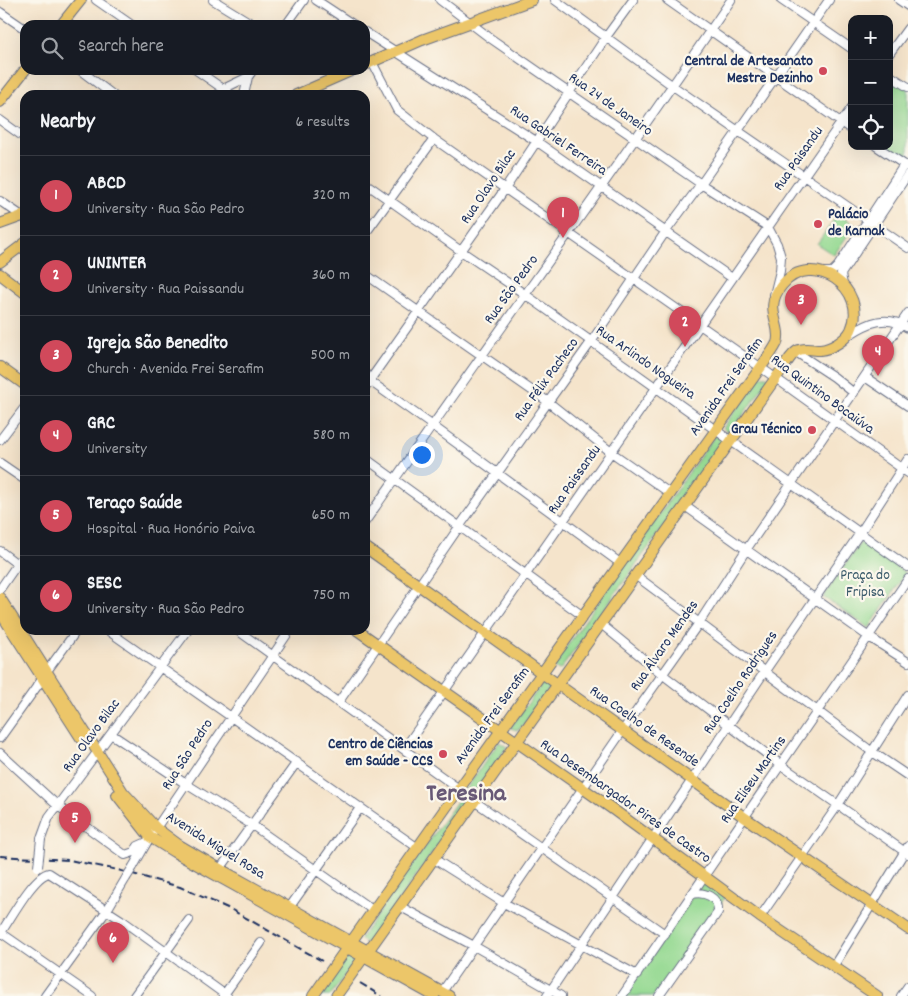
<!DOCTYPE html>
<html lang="en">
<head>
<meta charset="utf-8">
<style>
  :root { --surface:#171b24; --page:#20242c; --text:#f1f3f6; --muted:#9ea1a6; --line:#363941; --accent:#d1495b }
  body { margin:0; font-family:Dekko,sans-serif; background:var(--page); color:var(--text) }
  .controls { position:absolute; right:15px; top:15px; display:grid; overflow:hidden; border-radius:10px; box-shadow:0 5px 20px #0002 }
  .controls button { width:45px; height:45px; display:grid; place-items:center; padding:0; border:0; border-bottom:1px solid var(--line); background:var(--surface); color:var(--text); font:25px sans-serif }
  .you { position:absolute; left:421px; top:454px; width:18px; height:18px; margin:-12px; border:4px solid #fff; border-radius:50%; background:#1a73e8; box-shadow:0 0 0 8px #1a73e833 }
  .badge { display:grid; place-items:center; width:32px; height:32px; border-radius:50%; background:var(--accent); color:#fff; font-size:16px; font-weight:700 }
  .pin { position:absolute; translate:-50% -41px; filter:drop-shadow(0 1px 2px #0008) }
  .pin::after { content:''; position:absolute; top:26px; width:18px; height:15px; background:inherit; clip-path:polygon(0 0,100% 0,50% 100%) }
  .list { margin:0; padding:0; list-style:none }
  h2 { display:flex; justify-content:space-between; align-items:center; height:65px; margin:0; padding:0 20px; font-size:21px }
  h2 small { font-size:16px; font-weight:400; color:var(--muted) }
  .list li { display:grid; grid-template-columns:32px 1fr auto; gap:15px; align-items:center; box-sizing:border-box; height:80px; padding:0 20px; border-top:1px solid var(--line) }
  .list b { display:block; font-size:19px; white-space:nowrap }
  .list p { margin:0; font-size:16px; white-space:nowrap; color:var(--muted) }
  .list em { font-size:16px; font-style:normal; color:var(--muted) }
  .icon { flex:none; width:28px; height:28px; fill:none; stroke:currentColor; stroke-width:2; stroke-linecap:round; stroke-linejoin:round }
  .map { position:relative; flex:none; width:908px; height:996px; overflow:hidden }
  .search { position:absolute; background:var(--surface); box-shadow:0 5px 20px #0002; left:20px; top:20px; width:350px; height:55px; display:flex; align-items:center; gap:12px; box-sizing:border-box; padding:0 18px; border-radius:15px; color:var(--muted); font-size:19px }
  .panel { position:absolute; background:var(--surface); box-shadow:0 5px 20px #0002; left:20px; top:90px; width:350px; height:545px; border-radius:15px }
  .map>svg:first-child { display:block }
  .green { fill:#95d992; stroke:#588478 }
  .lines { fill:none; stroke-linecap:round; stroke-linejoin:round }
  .minor-casing { stroke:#676e84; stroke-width:10 }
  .major-casing { stroke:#676e84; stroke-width:12 }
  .minor { stroke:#fff; stroke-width:8 }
  .major { stroke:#ecc669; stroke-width:10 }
  .rail { stroke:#1b2f5e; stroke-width:2; stroke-dasharray:8 4; stroke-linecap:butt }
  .minor-bridge-casing { stroke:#676e84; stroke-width:10; stroke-linecap:butt }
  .minor-bridge { stroke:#fff; stroke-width:8 }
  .poi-dot { fill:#d1495b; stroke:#fbf7ec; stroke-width:2 }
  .labels { text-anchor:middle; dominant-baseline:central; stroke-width:4.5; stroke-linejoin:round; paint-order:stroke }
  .poi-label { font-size:15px; font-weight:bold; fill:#1b2f5e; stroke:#fbf7ec; text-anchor:end }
  .street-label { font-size:15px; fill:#1b2f5e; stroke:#fbf7ec }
  .park-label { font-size:15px; fill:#3a5a6b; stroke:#fbf7ec }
  .town-label { font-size:25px; font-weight:bold; fill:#685976; stroke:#fbf7ec }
</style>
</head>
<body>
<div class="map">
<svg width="908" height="996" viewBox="0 0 908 996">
  <rect width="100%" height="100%" fill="#fbf7ec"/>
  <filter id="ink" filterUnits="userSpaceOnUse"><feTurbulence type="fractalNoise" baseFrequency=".02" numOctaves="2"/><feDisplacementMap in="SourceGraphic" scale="10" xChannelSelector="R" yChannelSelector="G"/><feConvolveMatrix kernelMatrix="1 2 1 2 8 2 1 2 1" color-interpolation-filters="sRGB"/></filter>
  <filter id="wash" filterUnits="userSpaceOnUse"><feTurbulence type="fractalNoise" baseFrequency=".0096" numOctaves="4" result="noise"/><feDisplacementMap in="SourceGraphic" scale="20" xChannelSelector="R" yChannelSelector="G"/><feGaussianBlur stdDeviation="1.12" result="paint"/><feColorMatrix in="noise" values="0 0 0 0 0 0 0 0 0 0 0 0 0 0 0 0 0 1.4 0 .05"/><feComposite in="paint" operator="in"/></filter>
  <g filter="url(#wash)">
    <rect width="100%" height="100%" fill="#f5e4cb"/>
    <!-- green -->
    <path class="green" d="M889,76L908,88V156L906,159L886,146H889Z
      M838,214L855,225L834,255L817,244Z
      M759,376H767L769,378L734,428L731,431H726L723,428Z
      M716,434L725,441L561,669L559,670L553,666Z
      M861,542L906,573L869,628L823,597Z
      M542,684L552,685L520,729L517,730L510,728Z
      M499,742L507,747L368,944L360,939Z
      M704,879L726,896L657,996H624Z
      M350,952L358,957L330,996H319Z"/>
  </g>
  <g filter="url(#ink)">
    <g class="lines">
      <defs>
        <path id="minor" d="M96,0L132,25
          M213,0L254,25
          M316,0L354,25
          M440,0L490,38L701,184L768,227L777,244L781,257L780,271L774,295
          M555,0L673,86L908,248
          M667,0L852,130
          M781,0L852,49
          M899,0L908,6
          M0,12L25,29
          M286,25L304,0
          M365,32L536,141L732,278
          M889,54L908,28
          M372,62L397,110L434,139L767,372L908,473
          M80,70L113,95
          M196,70L232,95
          M889,75L908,87
          M223,89L248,77
          M244,95L248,77L253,70
          M0,120L25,138
          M876,146L908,167
          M365,183L461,251L526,295L908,567
          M0,201L25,218
          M365,234L434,139
          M824,272H832L838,266L904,165
          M365,274L547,401L611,452L671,494
          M843,285L841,274L908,174
          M849,335C869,322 887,314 908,328
          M796,352L834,377L854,393
          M865,377L908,406
          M367,379L433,426L620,563
          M365,387L505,189L606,37L633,0
          M0,440L25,407
          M365,458L583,616
          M0,463L25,480
          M685,506L869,637L908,662
          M365,522C486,347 612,176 731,0
          M0,551L25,570
          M635,575L871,751L908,776
          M0,589L25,553
          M601,624L662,674L781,765L908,854
          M107,630L418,848
          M237,630L459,789
          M47,671L77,630
          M338,703L459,527L591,342L666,231L701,184L829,0
          M111,734L186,784L252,825L374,911
          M0,738L43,678
          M404,749L852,107
          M0,753L58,806L125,855L134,852L138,846L147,842
          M474,801L665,934
          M41,839L49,817L188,630
          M434,859L504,903L637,975
          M133,867L150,837L290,630
          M220,869L297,762
          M401,907L474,946L561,996
          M289,908L360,808
          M760,917L838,805L908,695
          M0,932L92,996
          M0,934C10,920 33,876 49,873L123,921L227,996
          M833,967L908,846
          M442,992L623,730L699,623L746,550L908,313
          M45,996L107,910L126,878
          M134,996L189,920
          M223,996L261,943
          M547,996L765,671L860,533L908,459
          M622,996L908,579
          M659,996L718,912C719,897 704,891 692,894
          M901,996L908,986"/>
        <path id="major" d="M61,25L81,0
          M365,65L422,40L532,0
          M296,95L353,70
          M0,102L25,70
          M0,224L25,215
          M0,262L25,243
          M0,274L25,293
          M0,367L25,385
          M365,547L744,817L908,929
          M0,598L123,792L156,828L179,845L220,869L449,996
          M0,612L81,738
          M357,630L611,808L760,917L877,996
          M117,795L150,837L174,852L434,996
          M313,996L459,789L771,353C773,350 775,347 777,343C783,324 762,309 782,285C812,249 870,289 851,330C846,340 831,349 820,350C812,350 804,347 797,351C792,354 788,361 785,365L336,996"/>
      </defs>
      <!-- minor casing -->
      <use href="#minor" class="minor-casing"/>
      <!-- major casing -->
      <use href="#major" class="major-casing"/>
      <!-- minor -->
      <use href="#minor" class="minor"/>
      <!-- major -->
      <use href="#major" class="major"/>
      <!-- rail -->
      <path class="rail" d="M0,856L69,860L118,870L180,887L232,910L322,961
        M360,983L381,996"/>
      <defs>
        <path id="minor-bridge" d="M38,867L41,839
          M126,878L133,867"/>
      </defs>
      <!-- minor-bridge casing -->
      <use href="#minor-bridge" class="minor-bridge-casing"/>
      <!-- minor-bridge -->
      <use href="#minor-bridge" class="minor-bridge"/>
    </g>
  </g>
  <!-- markers -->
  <g class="poi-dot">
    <circle cx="823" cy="71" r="5"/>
    <circle cx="818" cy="224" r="5"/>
    <circle cx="812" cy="430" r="5"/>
    <circle cx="443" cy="754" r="5"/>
  </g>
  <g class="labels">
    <!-- poi labels -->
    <g class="poi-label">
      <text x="813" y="62">Central de Artesanato<tspan x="813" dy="17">Mestre Dezinho</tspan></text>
      <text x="828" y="215" text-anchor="start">Palácio<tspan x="828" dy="17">de Karnak</tspan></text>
      <text x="802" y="430">Grau Técnico</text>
      <text x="433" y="745">Centro de Ciências<tspan x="433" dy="17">em Saúde - CCS</tspan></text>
    </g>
    <!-- street labels -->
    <g class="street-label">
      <text transform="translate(610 105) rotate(35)">Rua 24 de Janeiro</text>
      <text transform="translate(558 141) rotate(34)">Rua Gabriel Ferreira</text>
      <text transform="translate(799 159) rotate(-55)">Rua Paisandu</text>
      <text transform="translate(489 187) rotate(-56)">Rua Olavo Bilac</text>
      <text transform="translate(512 290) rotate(-54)">Rua São Pedro</text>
      <text transform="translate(645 363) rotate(35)">Rua Arlindo Nogueira</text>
      <text transform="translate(547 380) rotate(-54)">Rua Félix Pacheco</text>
      <text transform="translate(727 387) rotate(-55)">Avenida Frei Serafim</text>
      <text transform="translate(822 395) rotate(36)">Rua Quintino Bocaiúva</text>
      <text transform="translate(575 480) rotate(-55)">Rua Paissandu</text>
      <text transform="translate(665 646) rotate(-55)">Rua Álvaro Mendes</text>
      <text transform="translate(741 683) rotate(-56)">Rua Coelho Rodrigues</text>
      <text transform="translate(493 716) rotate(-54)">Avenida Frei Serafim</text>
      <text transform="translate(644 727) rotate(35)">Rua Coelho de Resende</text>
      <text transform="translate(92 736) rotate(-54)">Rua Olavo Bilac</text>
      <text transform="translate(188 755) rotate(-57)">Rua São Pedro</text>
      <text transform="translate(754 780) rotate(-55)">Rua Eliseu Martins</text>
      <text transform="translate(625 802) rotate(35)">Rua Desembargador Pires de Castro</text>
      <text transform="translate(215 846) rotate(32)">Avenida Miguel Rosa</text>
    </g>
    <!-- park labels -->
    <g class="park-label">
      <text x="865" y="576">Praça do<tspan x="865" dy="17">Fripisa</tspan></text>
    </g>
    <!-- town labels -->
    <g class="town-label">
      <text x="466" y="795">Teresina</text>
    </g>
  </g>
</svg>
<div class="controls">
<button>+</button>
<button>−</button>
<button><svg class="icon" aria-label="locate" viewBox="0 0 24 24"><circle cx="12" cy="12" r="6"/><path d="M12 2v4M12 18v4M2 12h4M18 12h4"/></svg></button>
</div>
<div class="you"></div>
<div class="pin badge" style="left:563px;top:238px">1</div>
<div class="pin badge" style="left:685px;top:347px">2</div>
<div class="pin badge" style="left:801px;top:325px">3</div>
<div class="pin badge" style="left:878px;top:376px">4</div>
<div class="pin badge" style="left:75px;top:843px">5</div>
<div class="pin badge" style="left:113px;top:963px">6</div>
<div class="search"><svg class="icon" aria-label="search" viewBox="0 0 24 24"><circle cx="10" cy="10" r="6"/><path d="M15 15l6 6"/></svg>Search here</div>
<section class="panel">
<h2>Nearby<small>6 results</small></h2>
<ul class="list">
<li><span class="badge">1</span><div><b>ABCD</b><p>University · Rua São Pedro</p></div><em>320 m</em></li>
<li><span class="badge">2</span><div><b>UNINTER</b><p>University · Rua Paissandu</p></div><em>360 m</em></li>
<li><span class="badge">3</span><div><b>Igreja São Benedito</b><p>Church · Avenida Frei Serafim</p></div><em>500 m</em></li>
<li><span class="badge">4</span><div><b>GRC</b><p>University</p></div><em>580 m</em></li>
<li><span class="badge">5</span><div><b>Teraço Saúde</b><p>Hospital · Rua Honório Paiva</p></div><em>650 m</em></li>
<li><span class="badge">6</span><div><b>SESC</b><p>University · Rua São Pedro</p></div><em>750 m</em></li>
</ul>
</section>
</div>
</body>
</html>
